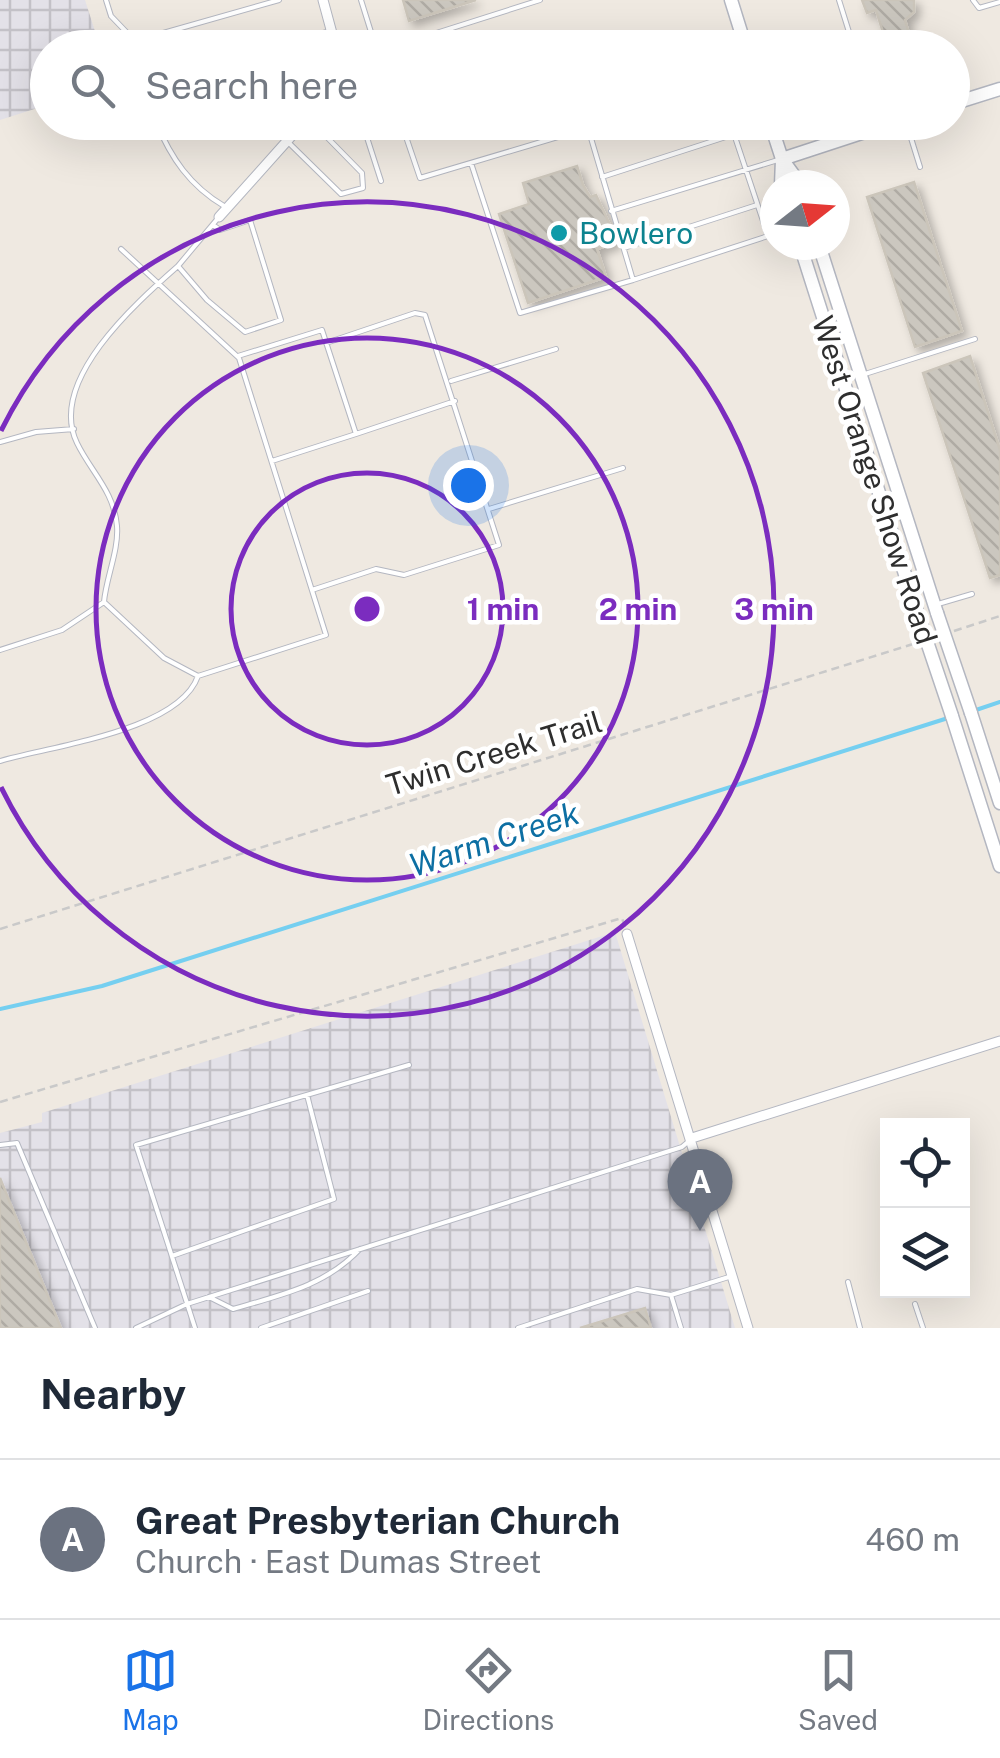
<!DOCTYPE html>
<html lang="en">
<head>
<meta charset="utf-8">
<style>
  :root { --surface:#fff; --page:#f2f2f3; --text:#1f2937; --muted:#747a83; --line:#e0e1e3; --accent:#1a73e8 }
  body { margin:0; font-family:"Public Sans",sans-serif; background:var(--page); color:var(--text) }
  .controls { position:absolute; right:30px; bottom:30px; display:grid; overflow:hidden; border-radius:0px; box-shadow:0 10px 40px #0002 }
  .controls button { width:90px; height:90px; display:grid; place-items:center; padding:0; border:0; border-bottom:2px solid var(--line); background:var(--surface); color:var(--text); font:50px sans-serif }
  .compass { position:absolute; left:760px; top:170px; width:90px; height:90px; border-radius:50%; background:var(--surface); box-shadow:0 10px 40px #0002; rotate:73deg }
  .you { position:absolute; left:468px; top:485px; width:35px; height:35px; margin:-25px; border:8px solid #fff; border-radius:50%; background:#1a73e8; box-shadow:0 0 0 15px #1a73e833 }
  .badge { display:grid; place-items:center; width:65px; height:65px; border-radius:50%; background:var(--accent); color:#fff; font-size:32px; font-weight:700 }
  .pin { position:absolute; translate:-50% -82px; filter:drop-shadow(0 2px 5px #0008) }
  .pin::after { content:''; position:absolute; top:52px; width:35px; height:30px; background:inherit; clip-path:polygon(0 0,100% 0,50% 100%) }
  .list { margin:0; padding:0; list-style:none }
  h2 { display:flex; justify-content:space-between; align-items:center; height:130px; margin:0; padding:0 40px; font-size:42px }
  h2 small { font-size:32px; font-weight:400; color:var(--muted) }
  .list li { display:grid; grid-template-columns:65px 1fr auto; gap:30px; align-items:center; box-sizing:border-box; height:160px; padding:0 40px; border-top:2px solid var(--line) }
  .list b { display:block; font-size:38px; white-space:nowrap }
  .list p { margin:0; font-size:32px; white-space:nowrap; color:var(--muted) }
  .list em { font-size:32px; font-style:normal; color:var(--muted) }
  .icon { flex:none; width:55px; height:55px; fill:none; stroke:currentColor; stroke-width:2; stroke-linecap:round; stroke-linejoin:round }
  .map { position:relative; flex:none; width:1000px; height:1328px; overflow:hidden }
  .search { position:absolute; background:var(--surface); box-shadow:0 10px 40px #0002; left:30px; right:30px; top:30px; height:110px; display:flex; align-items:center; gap:25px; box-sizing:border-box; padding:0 35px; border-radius:55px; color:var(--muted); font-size:38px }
  .sheet { height:290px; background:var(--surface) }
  nav { display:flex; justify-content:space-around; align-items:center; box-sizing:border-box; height:140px; border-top:2px solid var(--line); background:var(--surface); font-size:28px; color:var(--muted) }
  nav a { display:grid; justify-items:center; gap:5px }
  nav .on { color:var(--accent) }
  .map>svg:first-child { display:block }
  .industrial { fill:url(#industrial-grid) }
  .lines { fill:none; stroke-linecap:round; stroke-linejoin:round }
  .stream { stroke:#75cff0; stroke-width:4 }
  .building { fill:url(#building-back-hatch); stroke:#cbc5ba; stroke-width:2.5; filter:url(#shadow) }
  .lane-casing { stroke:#b4b7c1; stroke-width:6 }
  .street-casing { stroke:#b4b7c1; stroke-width:11 }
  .secondary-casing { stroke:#b4b7c1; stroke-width:15 }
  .path { stroke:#c9c9c9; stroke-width:2.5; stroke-dasharray:8 5; stroke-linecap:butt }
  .lane { stroke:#fff; stroke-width:4 }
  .street { stroke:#fff; stroke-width:9 }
  .secondary { stroke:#fff; stroke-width:12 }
  .secondary-bridge-casing { stroke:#b4b7c1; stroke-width:15; stroke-linecap:butt }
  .secondary-bridge { stroke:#fff; stroke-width:12 }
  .ring { fill:none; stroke:#7b2cbf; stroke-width:5 }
  .culture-dot { fill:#0f9aa8; stroke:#fff; stroke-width:4 }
  .labels { text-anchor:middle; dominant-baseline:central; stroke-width:9; stroke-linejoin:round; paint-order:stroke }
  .culture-label { font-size:30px; fill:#0d838f; stroke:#fff; text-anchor:start }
  .street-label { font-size:30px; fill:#2e2e2e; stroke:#fff }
  .water-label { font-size:32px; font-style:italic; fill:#0d6fa3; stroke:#fff }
  .centre { fill:#7b2cbf; stroke:#fff; stroke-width:5 }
  .ring-label { font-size:30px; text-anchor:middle; font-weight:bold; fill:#7b2cbf; stroke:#fff; stroke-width:9; stroke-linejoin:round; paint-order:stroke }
</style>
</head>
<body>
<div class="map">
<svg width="1000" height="1328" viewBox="0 0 1000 1328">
  <defs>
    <pattern id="industrial-grid" width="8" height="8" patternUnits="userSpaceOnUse" patternTransform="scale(2.5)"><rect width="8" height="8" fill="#e3e1e8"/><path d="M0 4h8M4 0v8" fill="none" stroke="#c3c1c7"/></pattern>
    <pattern id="building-back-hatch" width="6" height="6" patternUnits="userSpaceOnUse" patternTransform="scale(2.5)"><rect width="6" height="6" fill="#cbc7bf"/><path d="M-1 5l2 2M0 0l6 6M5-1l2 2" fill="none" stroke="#afaba4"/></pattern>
    <filter id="shadow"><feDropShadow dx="5" dy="5" stdDeviation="5" flood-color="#0004"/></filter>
  </defs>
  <rect width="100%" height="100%" fill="#efe9e1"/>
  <!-- industrial -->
  <path class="industrial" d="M0,0H85L100,47L48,48L47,105L0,120Z
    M615,932L735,1328H0V1133L42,1122V1113Z"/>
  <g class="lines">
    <!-- stream -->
    <path class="stream" d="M976,710L1000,702
      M0,1009L102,986L948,718"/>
  </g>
  <!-- building -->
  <path class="building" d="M403,0H476L409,21Z
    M862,0H914V12L905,20L913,48H888L876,10L867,13Z
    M577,166L583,185L590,197L596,195L616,238L615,243L597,249L606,277L528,303L499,214L529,204L523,183Z
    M914,182L962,331L915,347L867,197Z
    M970,356L1000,450V575L990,578L923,373Z
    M0,1178L61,1328H0Z
    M645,1308L651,1328H580Z"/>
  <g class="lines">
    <defs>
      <path id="lane" d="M106,0L111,16L135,41L279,0
        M361,0L376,48
        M839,0L854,48
        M973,0L979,8L1000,2
        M276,48L329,31
        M324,48L335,44
        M389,48L540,0
        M156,122C171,158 190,186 224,206
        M362,122L381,181
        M401,122L420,178L588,128L633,280L768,236L730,122
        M906,122L920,167
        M288,142L341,194L363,188L362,173L312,122
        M471,163L520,313L633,280
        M602,177L735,134
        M611,211L778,160
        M213,225L220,230L250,220L281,320L245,332L207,300L178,266L219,217
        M624,248L757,205
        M238,356L322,330L356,434L272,461
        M865,374L975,339
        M451,381L556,349
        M356,434L455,401
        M0,442L36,432L74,429
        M489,509L623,468
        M312,590L376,569L404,575L499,545L425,315L415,313L326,343
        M104,602L164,658L198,676L326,635L239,358L121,249
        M938,604L972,594
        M0,650L62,630L104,602C106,578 119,550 117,526C114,491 91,472 77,443C47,381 136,303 178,266
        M0,761C51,746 179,731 198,676
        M0,1145L17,1143L95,1328
        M172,1256L334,1199L307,1095
        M848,1282L860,1328
        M209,1297L233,1309C281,1295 325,1286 360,1249
        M915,1304L923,1328
        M136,1328L187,1304L682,1147L689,1141
        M195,1328L136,1145L409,1065
        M261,1328L368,1291
        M518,1328L637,1289L671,1295
        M681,1328L671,1295L732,1276"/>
      <path id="street" d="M323,0L336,48
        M219,217L304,122
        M627,934L748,1328
        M692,1138L1000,1041"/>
      <path id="secondary" d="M731,0L746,48
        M952,104L1000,89
        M770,122L782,159L781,185
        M782,159L895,122
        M782,159L801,185
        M800,245L918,615
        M819,245L937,613
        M971,713L1000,803
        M952,716L1000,866"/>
    </defs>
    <!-- lane casing -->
    <use href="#lane" class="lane-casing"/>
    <!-- street casing -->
    <use href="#street" class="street-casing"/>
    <!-- secondary casing -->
    <use href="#secondary" class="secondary-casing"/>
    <!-- path -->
    <path class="path" d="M954,631L1000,616
      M0,929L913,644
      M0,1102L622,918L625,927"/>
    <!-- lane -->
    <use href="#lane" class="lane"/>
    <!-- street -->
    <use href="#street" class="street"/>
    <!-- secondary -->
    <use href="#secondary" class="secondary"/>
    <defs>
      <path id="secondary-bridge" d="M937,613L971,713
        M918,615L952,716"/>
    </defs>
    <!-- secondary-bridge casing -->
    <use href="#secondary-bridge" class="secondary-bridge-casing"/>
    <!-- secondary-bridge -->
    <use href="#secondary-bridge" class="secondary-bridge"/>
  </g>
  <!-- distance rings -->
  <g class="ring">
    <circle cx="367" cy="609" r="136"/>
    <circle cx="367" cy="609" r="271"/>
    <path d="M1 431A407 407 0 1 1 1 787"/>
  </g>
  <!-- markers -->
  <circle class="culture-dot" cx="559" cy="233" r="10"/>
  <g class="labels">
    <!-- culture labels -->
    <g class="culture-label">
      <text x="579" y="233">Bowlero</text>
    </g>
    <!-- street labels -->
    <g class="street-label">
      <text transform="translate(875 480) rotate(72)">West Orange Show Road</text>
      <text transform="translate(494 753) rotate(-17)">Twin Creek Trail</text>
    </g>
    <!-- water labels -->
    <g class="water-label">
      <text transform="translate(494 839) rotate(-18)">Warm Creek</text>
    </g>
  </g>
  <circle cx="367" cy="609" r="15" class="centre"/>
  <g class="ring-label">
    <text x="503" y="620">1 min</text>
    <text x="638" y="620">2 min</text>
    <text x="774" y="620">3 min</text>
  </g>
</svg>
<div class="controls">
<button><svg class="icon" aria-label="locate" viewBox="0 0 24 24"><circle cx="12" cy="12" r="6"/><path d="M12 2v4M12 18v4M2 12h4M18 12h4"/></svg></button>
<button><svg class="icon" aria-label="layers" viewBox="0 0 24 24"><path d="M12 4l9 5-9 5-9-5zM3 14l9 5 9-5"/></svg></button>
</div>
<svg class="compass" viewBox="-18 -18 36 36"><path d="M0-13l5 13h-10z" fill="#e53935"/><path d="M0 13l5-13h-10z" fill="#747a83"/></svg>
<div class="you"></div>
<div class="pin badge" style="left:700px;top:1231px;background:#6b7280">A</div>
<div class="search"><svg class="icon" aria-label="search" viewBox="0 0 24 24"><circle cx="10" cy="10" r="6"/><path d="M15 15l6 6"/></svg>Search here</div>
</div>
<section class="sheet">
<h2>Nearby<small></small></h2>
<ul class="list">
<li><span class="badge" style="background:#6b7280">A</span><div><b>Great Presbyterian Church</b><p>Church · East Dumas Street</p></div><em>460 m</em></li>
</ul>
</section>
<nav>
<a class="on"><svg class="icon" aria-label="map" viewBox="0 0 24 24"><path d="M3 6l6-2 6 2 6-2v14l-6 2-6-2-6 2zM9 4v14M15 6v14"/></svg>Map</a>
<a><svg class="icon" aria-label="directions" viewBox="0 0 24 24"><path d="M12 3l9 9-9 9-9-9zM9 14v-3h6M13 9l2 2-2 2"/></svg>Directions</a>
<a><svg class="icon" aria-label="saved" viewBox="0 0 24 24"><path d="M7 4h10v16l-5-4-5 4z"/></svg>Saved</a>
</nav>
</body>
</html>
